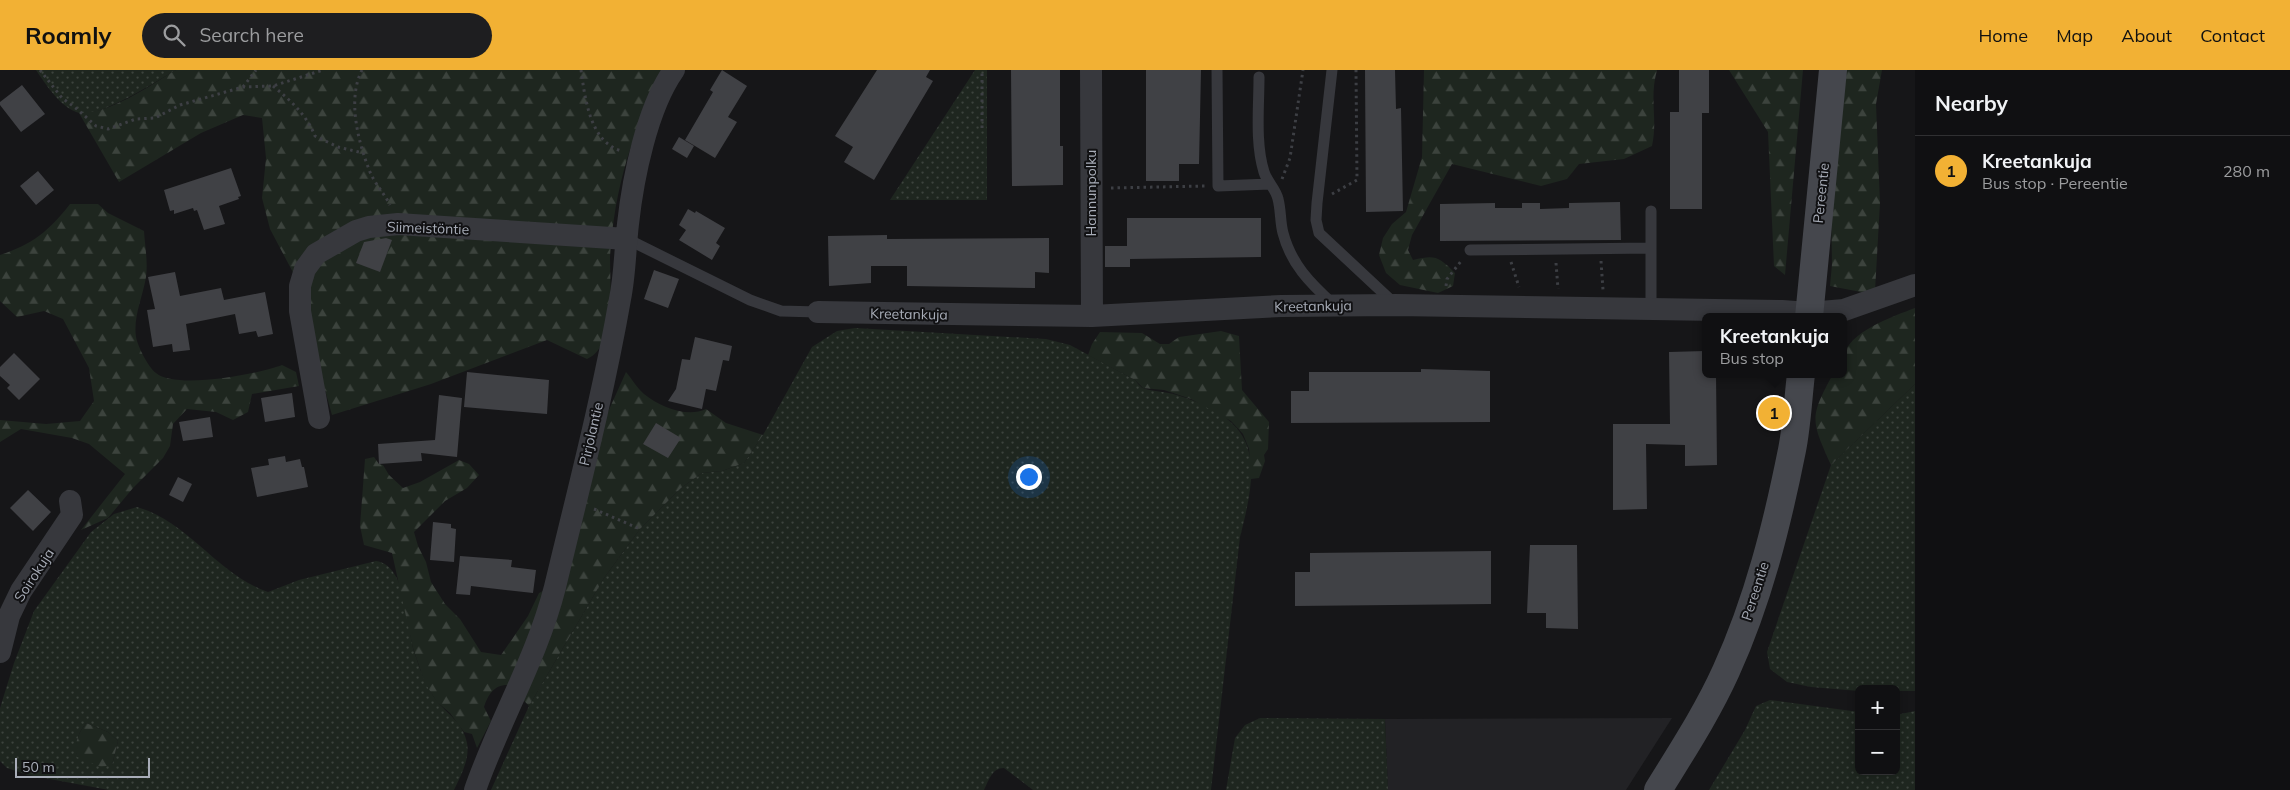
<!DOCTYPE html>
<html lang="en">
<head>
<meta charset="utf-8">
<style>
  :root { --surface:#101012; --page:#1e1e20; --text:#f1f3f6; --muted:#9c9d9f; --line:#303032; --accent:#f2b134 }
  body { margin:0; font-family:Mulish,sans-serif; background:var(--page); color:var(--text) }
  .controls { position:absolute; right:15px; bottom:15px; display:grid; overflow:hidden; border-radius:8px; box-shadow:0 2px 8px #0003 }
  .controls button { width:45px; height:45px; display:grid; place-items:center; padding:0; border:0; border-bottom:1px solid var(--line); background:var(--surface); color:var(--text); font:25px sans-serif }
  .scale { position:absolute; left:15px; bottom:12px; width:135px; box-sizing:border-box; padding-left:5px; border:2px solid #a8adb8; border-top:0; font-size:14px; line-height:18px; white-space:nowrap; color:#a8adb8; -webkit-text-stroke:4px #111113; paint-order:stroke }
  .you { position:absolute; left:1028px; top:406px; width:18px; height:18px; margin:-12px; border:4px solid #fff; border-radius:50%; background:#1a73e8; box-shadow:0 0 0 8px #1a73e833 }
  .badge { display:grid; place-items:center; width:32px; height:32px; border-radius:50%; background:var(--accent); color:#111; font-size:16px; font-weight:700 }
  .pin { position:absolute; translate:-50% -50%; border:2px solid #fff; box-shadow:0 1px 5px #0006 }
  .popup { position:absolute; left:1702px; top:243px; width:145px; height:65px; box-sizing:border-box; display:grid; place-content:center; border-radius:8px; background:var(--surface); filter:drop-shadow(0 1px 4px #0005); font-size:16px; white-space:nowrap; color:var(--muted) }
  .popup b { font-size:19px; color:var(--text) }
  .popup::after { content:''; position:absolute; left:50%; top:100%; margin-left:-10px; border:10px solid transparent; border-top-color:var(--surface) }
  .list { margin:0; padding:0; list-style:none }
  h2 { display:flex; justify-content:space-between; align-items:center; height:65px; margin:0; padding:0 20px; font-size:21px }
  h2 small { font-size:16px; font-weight:400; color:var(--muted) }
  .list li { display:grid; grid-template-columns:32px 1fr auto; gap:15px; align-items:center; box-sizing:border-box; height:70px; padding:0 20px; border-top:1px solid var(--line) }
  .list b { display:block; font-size:19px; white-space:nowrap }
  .list p { margin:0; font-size:16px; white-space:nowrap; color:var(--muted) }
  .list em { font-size:16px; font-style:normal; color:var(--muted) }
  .icon { flex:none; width:28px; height:28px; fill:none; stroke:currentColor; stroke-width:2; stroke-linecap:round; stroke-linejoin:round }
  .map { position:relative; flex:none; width:1915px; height:720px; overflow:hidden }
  header { display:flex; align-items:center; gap:30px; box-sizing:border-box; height:70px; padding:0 25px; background:var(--accent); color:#111 }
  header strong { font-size:24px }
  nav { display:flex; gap:28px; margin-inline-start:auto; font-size:18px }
  .search { width:350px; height:45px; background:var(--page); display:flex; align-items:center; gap:12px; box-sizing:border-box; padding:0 18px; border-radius:28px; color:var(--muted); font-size:19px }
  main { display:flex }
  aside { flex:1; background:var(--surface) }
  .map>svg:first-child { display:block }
  .built { fill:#222225 }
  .grass { fill:url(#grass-dots); fill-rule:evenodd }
  .forest { fill:url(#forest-firs) }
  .building { fill:#404145 }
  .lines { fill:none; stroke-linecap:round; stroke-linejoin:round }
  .path { stroke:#3d3f44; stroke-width:3; stroke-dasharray:2.5 4; stroke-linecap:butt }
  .lane { stroke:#37383d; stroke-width:11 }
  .street { stroke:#37383d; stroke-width:22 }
  .secondary { stroke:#45474d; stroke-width:28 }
  .labels { text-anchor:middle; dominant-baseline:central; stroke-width:4; stroke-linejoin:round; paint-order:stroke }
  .street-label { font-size:14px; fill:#a8adb8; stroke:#111113 }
</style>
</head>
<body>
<header>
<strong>Roamly</strong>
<div class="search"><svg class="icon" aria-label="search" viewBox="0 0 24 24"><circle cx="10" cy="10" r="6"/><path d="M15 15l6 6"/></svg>Search here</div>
<nav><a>Home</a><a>Map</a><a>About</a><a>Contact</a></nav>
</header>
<main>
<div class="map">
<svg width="1915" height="720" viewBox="0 0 1915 720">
  <defs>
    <pattern id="grass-dots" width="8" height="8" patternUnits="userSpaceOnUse" patternTransform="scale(1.25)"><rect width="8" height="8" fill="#1e261f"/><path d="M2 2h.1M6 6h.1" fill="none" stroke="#3c433d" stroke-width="1.8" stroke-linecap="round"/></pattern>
    <pattern id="forest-firs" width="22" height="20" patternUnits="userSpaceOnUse" patternTransform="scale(1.25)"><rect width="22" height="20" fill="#1e261f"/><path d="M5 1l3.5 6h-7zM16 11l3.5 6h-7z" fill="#3c433d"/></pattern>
  </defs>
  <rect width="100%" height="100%" fill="#161618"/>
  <!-- built -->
  <path class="built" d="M1672,648L1626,720H1388L1385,649Z"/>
  <!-- grass -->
  <path class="grass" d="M36,0H176C157,11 98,49 79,43C61,38 46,15 36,0Z
    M975,0H987V130H890Z
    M855,258L1046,269L1070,275L1135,310C1137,312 1140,317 1143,318C1149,321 1168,322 1177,325C1261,351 1260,390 1240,467L1211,720H1033L1004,698C992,698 989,710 984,720H491L529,636L604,508L640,459L681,418L702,403L722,401L744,393L763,365L812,277L837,261Z
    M1915,314V621H1896V619H1859V621L1811,617L1787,612L1770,599L1767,582L1831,395Z
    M137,437C189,452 218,505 268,522L299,510L376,491C407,495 407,557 414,581C420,599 425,615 436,630C447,644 463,652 467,673C470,689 461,705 454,720H109L28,705L7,698L0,691V638L14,593L34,541L91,462L114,444ZM86,653L108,662L118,671L112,695L76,684C76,671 78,663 86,653Z
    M1770,630L1859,642V701H1896V645L1915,641V720H1709L1745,660L1756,636Z
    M1260,648L1385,649L1388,720H1226L1235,668L1245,655Z"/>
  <!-- forest -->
  <path class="forest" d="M176,0H667C632,55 614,122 610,187C610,206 612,225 608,244C605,261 605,281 587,289L547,270L431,314L332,345L313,277L306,227L270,159L262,128L266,88L262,48L243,45L201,63L119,112L79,43C110,44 149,16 176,0Z
    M1424,0H1657C1649,29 1658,49 1652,76L1624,89L1579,94L1567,109L1541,116L1452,94L1412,165L1408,180L1413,190C1435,185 1438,186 1455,203L1453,216L1438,223L1400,215L1386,203L1379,185L1383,168L1392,154L1406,142L1422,87Z
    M1729,0H1803L1785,205L1774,196L1768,62Z
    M1846,0H1882L1876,34L1880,133L1875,221L1866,223L1830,216L1832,194L1831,136Z
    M70,134H98L108,143L144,161C145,176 148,192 146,207C143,226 133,247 136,267C138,277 148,297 156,303C176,320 259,304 282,295L296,302L299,316L252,324L248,342L233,350L216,342L187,339L173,354L170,376L163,388L133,418L108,448L81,460L125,404L89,374L72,368L21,359L0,372V350L46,354L80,351L94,331L89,298L63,249L44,241L17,247L0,231V185C33,174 49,161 70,134Z
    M1915,238V314L1831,395C1811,350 1809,348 1833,304H1843C1843,299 1842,293 1843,288C1847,262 1894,246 1915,238Z
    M1221,261L1239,266L1242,320L1269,352L1268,379L1264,385L1265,391L1259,408L1251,409L1249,379L1243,364L1231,351L1191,329L1164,320L1143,318L1135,310L1088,285L1092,274L1100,262L1142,263L1160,274H1169L1179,267Z
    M626,302C632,309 637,318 644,324C660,337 687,348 706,339L726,353L763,365L744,393L722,401L702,403L681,418L640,459L604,508L529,636L509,615C494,614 488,625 484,637L491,651L477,678L472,664L464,662L450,643L437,632L425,613L413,578L392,483L364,475L360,456L365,389L374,387L379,394L383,395L389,405L403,418L420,412L459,390L469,394L479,405L467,418L445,431L414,462L418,476L426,492L431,512L445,534L460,549L481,582L501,585L528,546L539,523L565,511L598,364Z
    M86,653L108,662L118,671L112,695L101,697L77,687C73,675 79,662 86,653Z"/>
  <!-- building -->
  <path class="building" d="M722,0L747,16L728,47L737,52L715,88L685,70L713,22L710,20Z
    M877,0H930L926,7L933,11L874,110L844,92L853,77L835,66Z
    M1011,0H1060V76H1063V115L1012,116Z
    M1146,0H1201L1199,94H1179V111H1146Z
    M1365,0H1395L1396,39L1401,38L1403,141L1366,142Z
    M1679,0H1709V43H1702V139H1670V42H1679Z
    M22,15L45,44L21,62L0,35V32Z
    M679,67L694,76L687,88L672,79Z
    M231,98L241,126L238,127L239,129L219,136L225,154L204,160L197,140L194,141L193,138L174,144V140L170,141L164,120Z
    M38,101L54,120L36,135L20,116Z
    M1620,132L1621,170L1440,171V134L1495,133V138H1522V133H1540V139L1569,138V133Z
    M688,139L695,143L696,141L725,158L716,173L720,176L712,190L679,170L686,160L679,155Z
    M1127,148H1261V187L1130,189V197H1105V176H1127Z
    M887,165V169L1049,168V203L1035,202V218L907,216V196H871V213L829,216L828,166Z
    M386,168L392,170L380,202L356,193L364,172Z
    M654,200L679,209L668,238L644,229Z
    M175,202L180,226L221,218L224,230L265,222L273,264L258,267L256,261L239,264L235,244L186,254L190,280L173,282L172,274L153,277L147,240L155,239L148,207Z
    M695,267L732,276L729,291L723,290L716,321L706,319L702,339L668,331L676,319L682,289L690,290Z
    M1705,281V304H1716L1717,395L1685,396V375L1646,374L1647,439L1613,440V354H1670L1669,282Z
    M14,283L40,309L19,330L7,318L10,315L0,306V297Z
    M1421,299L1490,301V352L1291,353V321H1309V302H1421Z
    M467,302L549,310L547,344L464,337Z
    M292,323L295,347L265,352L261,328Z
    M439,325L462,328L457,387L421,383L422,391L379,394L378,374L435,370Z
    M210,347L213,367L183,371L179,352Z
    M656,353L681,368L668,388L643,374Z
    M285,386L286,392L300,389L302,397H304L308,417L257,427L251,398L269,395L268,389Z
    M178,407L192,414L183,432L169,425Z
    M28,420L51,442L33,461L10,438Z
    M433,452L451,454V458L456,459L454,492L430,490Z
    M1530,475H1577L1578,559L1546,558V543H1527Z
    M1491,481V534L1295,536V502H1310V483Z
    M460,486L512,490L511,497L536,500L533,523L471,516L470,525L456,524Z"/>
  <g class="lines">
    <!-- path -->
    <path class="path" d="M40,0L62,28L77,39L96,56L108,59L136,49L155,48L180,35L243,17L273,16L323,0
      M362,0C347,29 358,72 370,102C375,114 384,123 390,135
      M581,0C585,28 590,73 622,81
      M273,16C291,31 306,44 315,66L338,77L363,83
      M243,17L256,0
      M982,58V0
      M1282,109L1290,88L1303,0
      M1111,118L1205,116
      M1332,124L1357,110L1356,0
      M1601,191L1603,220
      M1511,192L1519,217
      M1556,193L1558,219
      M1446,216L1447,209L1462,190
      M594,439L640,459"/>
    <!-- lane -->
    <path class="lane" d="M1217,0L1218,116L1270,114
      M1332,0L1317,133L1316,150L1319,163L1395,234
      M1259,7C1259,38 1255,73 1264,102C1267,112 1276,119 1278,129C1281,140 1280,152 1283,163C1291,194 1310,213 1333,234
      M627,169L750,230L781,241L818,242
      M1470,180L1651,178
      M1651,239V141"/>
    <!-- street -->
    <path class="street" d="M1091,0L1092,246
      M818,242L1092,246L1281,236L1396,235L1782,241L1809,243L1844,240L1915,215
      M319,348L300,241V216L305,199L316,184L356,161L369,157L398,154L627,169
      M0,582L9,546L21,521L72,445L70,431
      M475,720C499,651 537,588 555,517C578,421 603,326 620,229C625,205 625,179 628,154C633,108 647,38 674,0"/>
    <!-- secondary -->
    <path class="secondary" d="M1809,247L1833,0
      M1658,720C1682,681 1707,643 1726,601C1758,531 1777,455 1792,380C1797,355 1798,329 1801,304"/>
  </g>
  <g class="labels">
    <!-- street labels -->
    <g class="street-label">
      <text transform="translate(1091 123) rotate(-90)">Hannunpolku</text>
      <text transform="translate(1821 123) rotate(-84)">Pereentie</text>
      <text transform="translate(428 158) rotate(2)">Siimeistöntie</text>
      <text transform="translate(1313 236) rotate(-1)">Kreetankuja</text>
      <text transform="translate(909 244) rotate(1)">Kreetankuja</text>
      <text transform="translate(591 364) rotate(-77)">Pirjolantie</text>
      <text transform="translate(34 505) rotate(-57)">Soirokuja</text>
      <text transform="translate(1755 521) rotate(-72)">Pereentie</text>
    </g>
  </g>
</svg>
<div class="controls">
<button>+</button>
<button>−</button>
</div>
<div class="scale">50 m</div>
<div class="you"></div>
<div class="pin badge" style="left:1774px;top:343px">1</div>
<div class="popup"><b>Kreetankuja</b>Bus stop</div>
</div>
<aside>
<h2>Nearby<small></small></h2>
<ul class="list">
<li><span class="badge">1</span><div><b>Kreetankuja</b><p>Bus stop · Pereentie</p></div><em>280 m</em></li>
</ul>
</aside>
</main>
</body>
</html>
